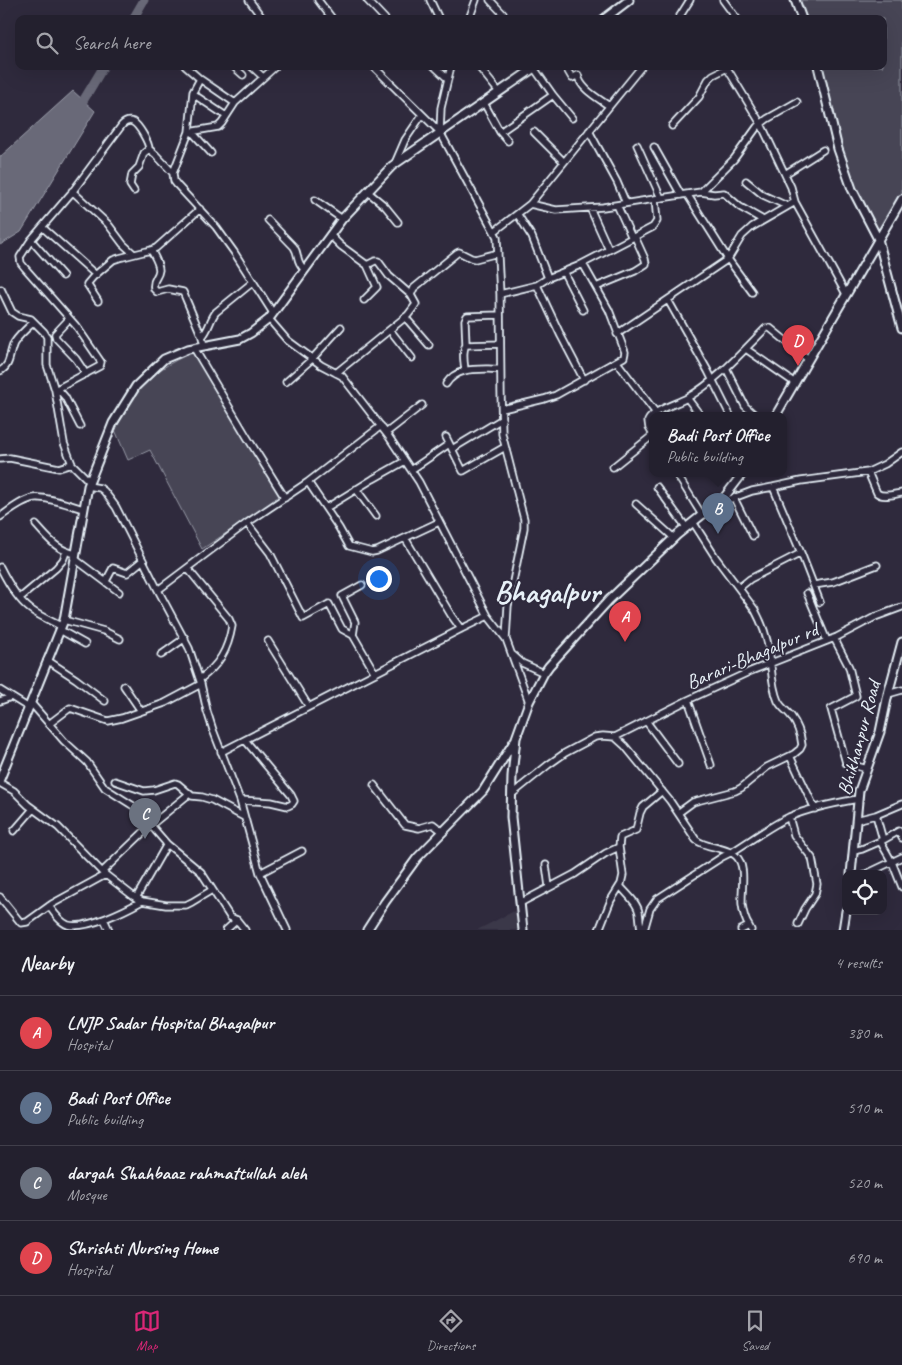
<!DOCTYPE html>
<html lang="en">
<head>
<meta charset="utf-8">
<style>
  :root { --surface:#23202e; --page:#2b2836; --text:#f1f3f6; --muted:#a3a3aa; --line:#403e4a; --accent:#db2777 }
  body { margin:0; font-family:Caveat,sans-serif; background:var(--page); color:var(--text) }
  .controls { position:absolute; right:15px; bottom:15px; display:grid; overflow:hidden; border-radius:10px; box-shadow:0 5px 20px #0002 }
  .controls button { width:45px; height:45px; display:grid; place-items:center; padding:0; border:0; border-bottom:1px solid var(--line); background:var(--surface); color:var(--text); font:25px sans-serif }
  .you { position:absolute; left:378px; top:578px; width:18px; height:18px; margin:-12px; border:4px solid #fff; border-radius:50%; background:#1a73e8; box-shadow:0 0 0 8px #1a73e833 }
  .badge { display:grid; place-items:center; width:32px; height:32px; border-radius:50%; background:var(--accent); color:#fff; font-size:16px; font-weight:700 }
  .pin { position:absolute; translate:-50% -41px; filter:drop-shadow(0 1px 2px #0008) }
  .pin::after { content:''; position:absolute; top:26px; width:18px; height:15px; background:inherit; clip-path:polygon(0 0,100% 0,50% 100%) }
  .popup { position:absolute; left:649px; top:412px; width:138px; height:65px; box-sizing:border-box; display:grid; place-content:center; border-radius:10px; background:var(--surface); filter:drop-shadow(0 1px 4px #0005); font-size:16px; white-space:nowrap; color:var(--muted) }
  .popup b { font-size:19px; color:var(--text) }
  .popup::after { content:''; position:absolute; left:50%; top:100%; margin-left:-10px; border:10px solid transparent; border-top-color:var(--surface) }
  .list { margin:0; padding:0; list-style:none }
  h2 { display:flex; justify-content:space-between; align-items:center; height:65px; margin:0; padding:0 20px; font-size:21px }
  h2 small { font-size:16px; font-weight:400; color:var(--muted) }
  .list li { display:grid; grid-template-columns:32px 1fr auto; gap:15px; align-items:center; box-sizing:border-box; height:75px; padding:0 20px; border-top:1px solid var(--line) }
  .list b { display:block; font-size:19px; white-space:nowrap }
  .list p { margin:0; font-size:16px; white-space:nowrap; color:var(--muted) }
  .list em { font-size:16px; font-style:normal; color:var(--muted) }
  .icon { flex:none; width:28px; height:28px; fill:none; stroke:currentColor; stroke-width:2; stroke-linecap:round; stroke-linejoin:round }
  .map { position:relative; flex:none; width:902px; height:930px; overflow:hidden }
  .search { position:absolute; background:var(--surface); box-shadow:0 5px 20px #0002; left:15px; right:15px; top:15px; height:55px; display:flex; align-items:center; gap:12px; box-sizing:border-box; padding:0 18px; border-radius:10px; color:var(--muted); font-size:19px }
  .sheet { height:365px; background:var(--surface) }
  nav { display:flex; justify-content:space-around; align-items:center; box-sizing:border-box; height:70px; border-top:1px solid var(--line); background:var(--surface); font-size:14px; color:var(--muted) }
  nav a { display:grid; justify-items:center; gap:2px }
  nav .on { color:var(--accent) }
  .map>svg:first-child { display:block }
  .built { fill:#3b3749 }
  .green { fill:#464455; stroke:#979aa6 }
  .water { fill:#696978; stroke:#9c9fab }
  .lines { fill:none; stroke-linecap:round; stroke-linejoin:round }
  .river { stroke:#696978; stroke-width:9 }
  .minor-casing { stroke:#e8f1f8; stroke-width:9 }
  .major-casing { stroke:#e8f1f8; stroke-width:11 }
  .minor { stroke:#2f2a3d; stroke-width:5.5 }
  .major { stroke:#2f2a3d; stroke-width:7 }
  .labels { text-anchor:middle; dominant-baseline:central; stroke-width:4; stroke-linejoin:round; paint-order:stroke }
  .street-label { font-size:20px; fill:#e8f1f8; stroke:#2f2a3d }
  .town-label { font-size:30px; font-weight:bold; fill:#e8f1f8; stroke:#2f2a3d }
</style>
</head>
<body>
<div class="map">
<svg width="902" height="930" viewBox="0 0 902 930">
  <rect width="100%" height="100%" fill="#2f2a3d"/>
  <filter id="ink" filterUnits="userSpaceOnUse"><feTurbulence type="fractalNoise" baseFrequency=".02" numOctaves="2"/><feDisplacementMap in="SourceGraphic" scale="10" xChannelSelector="R" yChannelSelector="G"/><feConvolveMatrix kernelMatrix="1 2 1 2 8 2 1 2 1" color-interpolation-filters="sRGB"/></filter>
  <g filter="url(#ink)">
    <!-- built -->
    <path class="built" d="M518,909L520,930H477Z"/>
    <!-- green -->
    <path class="green" d="M795,0H902V199L878,239L852,189L818,66H883V19H802Z
      M193,352L223,403L281,497L202,549L150,450L128,460L115,430C121,419 126,406 134,395C149,374 171,362 193,352Z"/>
    <!-- water -->
    <path class="water" d="M73,91L95,111L21,232L0,245V157Z"/>
    <g class="lines">
      <!-- river -->
      <path class="river" d="M133,19L144,0
        M77,111L104,66"/>
      <defs>
        <path id="minor" d="M249,0L263,19
          M318,0L331,17
          M367,0L385,19
          M430,0L439,19
          M490,0L508,19
          M723,0L737,19
          M469,19L476,0
          M678,19L690,0
          M185,66L200,79L235,103
          M233,66L243,75
          M251,66L263,77
          M373,66L440,132L497,237L500,294L501,393L502,434L519,500L524,519V528L508,606L506,639L529,702
          M434,66L448,79
          M478,66L499,92
          M565,66L572,78L578,75C580,89 598,98 609,106
          M728,66L727,68L761,124L791,187L795,202L846,294
          M534,68L553,95L572,118
          M193,94L226,116
          M484,103L500,132L508,141
          M672,126L699,97L708,80L713,75L727,68
          M589,131L617,182L626,203
          M189,132L193,92L200,79
          M192,132L211,153
          M440,132L441,108L451,66
          M500,132L553,95
          M534,132L564,162
          M637,145L661,198
          M654,147L681,195
          M149,149L156,155L173,173
          M395,163L405,140L422,115
          M785,174L823,150
          M746,181L763,195L787,206
          M72,191L108,224L123,244L134,254
          M368,192L385,206L398,222
          M701,192L734,159L757,127L767,119L797,102
          M687,194L701,192L714,194L724,193L740,207L763,220
          M315,200L342,219
          M530,204L556,210L603,207L687,194L728,259L752,292
          M617,205L632,238
          M590,208L609,250
          M518,215L532,237L548,278
          M268,220L294,247C300,256 295,260 304,269
          M42,227L96,275
          M495,231L530,204L642,66
          M330,235L341,246L367,265L375,261H378L389,276L411,295
          M31,240L63,276
          M151,250C154,256 159,263 159,270C158,279 152,278 154,289L157,292L168,289L183,292L202,337L204,346
          M564,273L583,310
          M537,285L561,336L584,380
          M596,287L635,271L646,264L645,259L635,237
          M1,289L12,312L18,316L31,319L44,332L47,337V365L55,390L64,443L72,464L90,482
          M500,294L537,285L548,278L578,266L653,227L657,221L655,199
          M364,300L377,287L367,265
          M668,300L708,371L730,415
          M98,301L87,284L93,277L113,260L119,258L151,250L156,248L200,209
          M273,313L234,252L216,227L177,185L174,181L173,173L189,132L218,127L222,123L235,103L276,66
          M405,317L429,345
          M69,319L55,334L56,338L76,359L86,374
          M269,319L287,340L321,365L342,376L389,437L419,482L488,616L506,639
          M390,330L412,358
          M617,334L728,259L742,236L752,227L795,202
          M202,337C209,330 210,319 216,312L253,282
          M466,345L465,320L467,316L500,315
          M194,348L247,437L285,498
          M746,349L795,383
          M617,362L656,413
          M726,368L745,406L755,415
          M465,370C464,362 462,351 466,345L500,344
          M0,371C11,366 9,353 14,343C19,335 27,328 34,322
          M336,373L408,315L414,307L416,304L411,295L414,288L457,253L459,252L471,258L475,259L498,253
          M286,382L312,359L341,327
          M446,384C458,365 481,370 500,369
          M58,389L65,397L80,426
          M55,390L100,366L101,362L77,327L25,268L21,263L20,257L31,240L73,191L122,125C125,122 128,120 133,122C139,125 149,143 149,149L144,153L139,167L132,174L130,185L134,191
          M687,398L700,415
          M502,409L544,399L556,395L624,357L625,352L609,310L583,264
          M386,433L422,405
          M653,435L649,428L648,421C653,410 676,404 687,398C718,380 741,353 766,328H770L808,359
          M446,437L463,471L505,447
          M452,449L502,419
          M0,459L10,458L59,468L72,464
          M613,467L653,435
          M411,470L449,444
          M868,472L877,493C883,498 894,494 902,493
          M676,473L702,515
          M308,482L339,528L349,546L372,552L377,551L439,522
          M88,486L100,488L104,491L116,507L158,590L189,648L201,684L207,711L213,730L240,800L260,873L287,930
          M657,487L686,527
          M773,487L801,553L820,602
          M356,489L376,516
          M734,498L753,536
          M720,503L752,491L773,487L801,481L868,472L885,464L902,452
          M636,504L674,538
          M326,508L373,479L405,461
          M0,517C10,510 22,500 34,498C46,496 72,506 84,509
          M247,523L270,553L303,618L329,604L342,629L353,635L375,673
          M36,525C49,539 56,550 76,554
          M405,538L451,615L461,629
          M75,559L119,592
          M0,567C7,581 17,599 30,609C39,616 51,621 61,626
          M188,569L229,619L232,626C228,650 219,665 200,679
          M106,581L113,568L127,573L143,560
          M814,585L833,582L877,565
          M739,588L750,579L801,553
          M158,590L247,523L308,482L381,426
          M807,593L827,641
          M20,598L56,568L63,560L66,552
          M64,620L104,631L120,639
          M60,630L85,644
          M353,635L355,622L342,596L362,585
          M834,638L849,667L856,696L831,709L846,763L867,769
          M268,641L309,707
          M161,655L185,638
          M513,655L522,663L544,673
          M47,660L76,679L105,701
          M124,686L141,711
          M0,690L29,708
          M888,694L902,690
          M688,700L711,765
          M0,701L11,697
          M31,703L64,741L87,762L105,788L135,807L167,844L201,872L230,917L237,920L245,930
          M646,721L678,764
          M49,724L70,708L108,721L122,718L165,703L201,684
          M615,737L688,700L751,671L837,637L875,617L902,607
          M221,752L461,629L488,616
          M790,756L815,809
          M115,781L144,791L154,790L175,783L178,784L192,796L202,797L212,800L244,817
          M0,783L14,791L28,805L58,827L102,872L133,896L142,901L166,905H186L192,902L212,890
          M374,785L405,825L419,828L433,824L442,831
          M512,794L548,765L565,753L595,737L603,736L615,737L625,746L670,801L696,840C708,849 725,846 736,856C747,866 741,890 742,904C743,912 745,920 749,926
          M240,800L271,802L288,806L292,804L294,801L291,795L245,740
          M678,813L693,802L735,791L741,788L767,767L794,754L800,749L802,745C801,736 797,724 791,716C787,711 781,707 778,701C771,685 772,668 769,651C767,636 762,623 755,610L716,558L693,522
          M876,815L902,804
          M789,817L794,835L812,858L817,884L815,894L805,909L798,924
          M856,820L876,815L883,840L899,831L902,838
          M14,831L33,809
          M880,841L892,862L902,887
          M853,851L862,849L883,840
          M546,865L549,887
          M102,872L151,825L189,794
          M260,873L302,851
          M866,874L902,857
          M620,886C626,893 638,903 639,913C640,919 640,924 641,930
          M0,897L21,923L27,922L52,904L105,875
          M136,898L167,844
          M520,903L575,874L606,853L619,847
          M49,906C54,913 60,922 68,925C86,930 126,910 142,901
          M104,919L109,930
          M226,930L237,920
          M599,930L611,900L621,884L623,875L619,847L620,837L636,830L640,813L643,807L662,791
          M644,930L650,909L657,899L722,857L732,852C750,841 770,826 789,817C810,808 835,803 858,799
          M741,930L749,926L751,930"/>
        <path id="major" d="M795,0L802,19
          M604,19L629,0
          M818,66L838,149L852,189L878,239L902,328
          M776,415L902,199
          M0,779L64,620L88,486L113,423L136,386L164,359L188,349L240,339L251,333L269,319L342,219L392,166L537,66
          M851,874L859,791L880,732L888,694L902,642
          M367,930L385,902L417,858L483,791L515,740
          M523,930L511,817L512,776L516,738L529,702L544,673L549,666L609,600L677,535L702,515L720,503L743,473
          M843,930L846,911"/>
      </defs>
      <!-- minor casing -->
      <use href="#minor" class="minor-casing"/>
      <!-- major casing -->
      <use href="#major" class="major-casing"/>
      <!-- minor -->
      <use href="#minor" class="minor"/>
      <!-- major -->
      <use href="#major" class="major"/>
    </g>
  </g>
  <g class="labels">
    <!-- street labels -->
    <g class="street-label">
      <text transform="translate(752 656) rotate(-23)">Barari-Bhagalpur rd</text>
      <text transform="translate(859 738) rotate(-75)">Bhikhanpur Road</text>
    </g>
    <!-- town labels -->
    <g class="town-label">
      <text x="547" y="592">Bhagalpur</text>
    </g>
  </g>
</svg>
<div class="controls">
<button><svg class="icon" aria-label="locate" viewBox="0 0 24 24"><circle cx="12" cy="12" r="6"/><path d="M12 2v4M12 18v4M2 12h4M18 12h4"/></svg></button>
</div>
<div class="you"></div>
<div class="pin badge" style="left:625px;top:642px;background:#e0444e">A</div>
<div class="pin badge" style="left:718px;top:534px;background:#5c6f8a">B</div>
<div class="popup"><b>Badi Post Office</b>Public building</div>
<div class="pin badge" style="left:145px;top:839px;background:#6b7280">C</div>
<div class="pin badge" style="left:798px;top:366px;background:#e0444e">D</div>
<div class="search"><svg class="icon" aria-label="search" viewBox="0 0 24 24"><circle cx="10" cy="10" r="6"/><path d="M15 15l6 6"/></svg>Search here</div>
</div>
<section class="sheet">
<h2>Nearby<small>4 results</small></h2>
<ul class="list">
<li><span class="badge" style="background:#e0444e">A</span><div><b>LNJP Sadar Hospital Bhagalpur</b><p>Hospital</p></div><em>380 m</em></li>
<li><span class="badge" style="background:#5c6f8a">B</span><div><b>Badi Post Office</b><p>Public building</p></div><em>510 m</em></li>
<li><span class="badge" style="background:#6b7280">C</span><div><b>dargah Shahbaaz rahmattullah aleh</b><p>Mosque</p></div><em>520 m</em></li>
<li><span class="badge" style="background:#e0444e">D</span><div><b>Shrishti Nursing Home</b><p>Hospital</p></div><em>690 m</em></li>
</ul>
</section>
<nav>
<a class="on"><svg class="icon" aria-label="map" viewBox="0 0 24 24"><path d="M3 6l6-2 6 2 6-2v14l-6 2-6-2-6 2zM9 4v14M15 6v14"/></svg>Map</a>
<a><svg class="icon" aria-label="directions" viewBox="0 0 24 24"><path d="M12 3l9 9-9 9-9-9zM9 14v-3h6M13 9l2 2-2 2"/></svg>Directions</a>
<a><svg class="icon" aria-label="saved" viewBox="0 0 24 24"><path d="M7 4h10v16l-5-4-5 4z"/></svg>Saved</a>
</nav>
</body>
</html>
